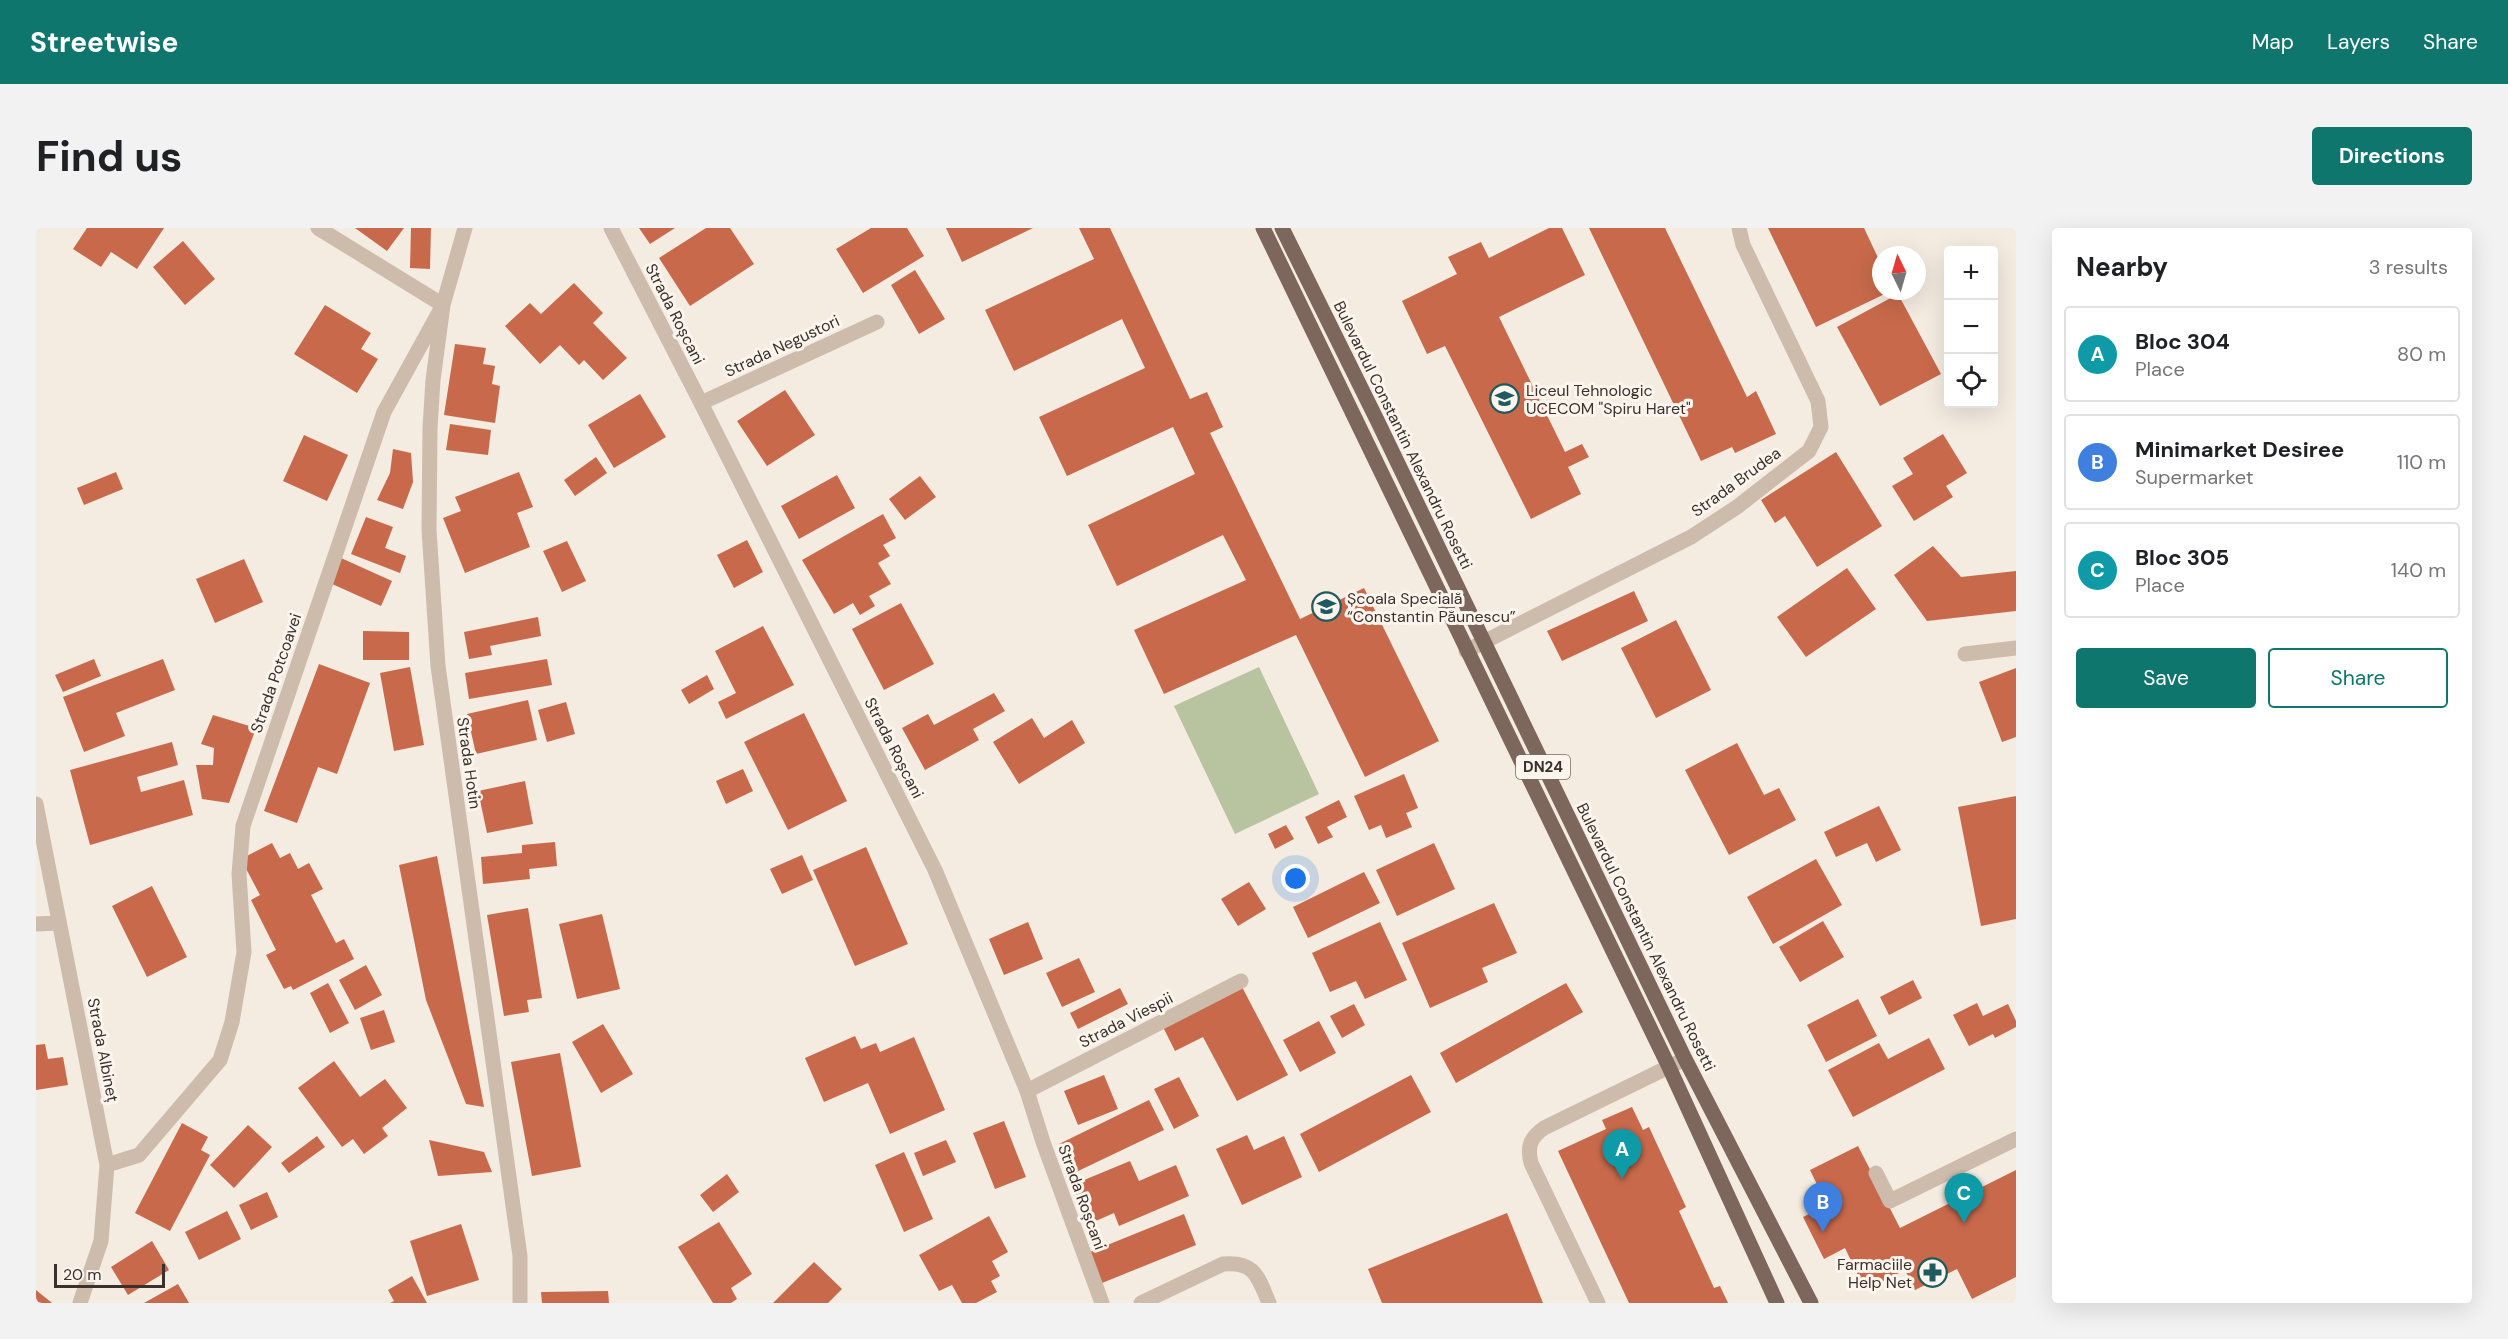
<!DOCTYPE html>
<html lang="en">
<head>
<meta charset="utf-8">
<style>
  :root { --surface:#fff; --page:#f2f2f2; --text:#202124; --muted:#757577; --line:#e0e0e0; --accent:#0f766e }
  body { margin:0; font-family:"DM Sans",sans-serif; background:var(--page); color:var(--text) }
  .controls { position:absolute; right:18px; top:18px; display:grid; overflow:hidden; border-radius:6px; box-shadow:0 6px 24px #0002 }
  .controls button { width:54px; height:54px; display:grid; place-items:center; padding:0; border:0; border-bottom:2px solid var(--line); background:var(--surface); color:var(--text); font:30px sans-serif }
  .compass { position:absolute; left:1836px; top:18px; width:54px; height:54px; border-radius:50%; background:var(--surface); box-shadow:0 6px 24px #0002; rotate:355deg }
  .scale { position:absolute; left:18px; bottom:15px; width:111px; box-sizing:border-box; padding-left:6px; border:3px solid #3b302b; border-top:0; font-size:16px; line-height:21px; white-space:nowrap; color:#3b302b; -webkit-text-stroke:4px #fbf5ee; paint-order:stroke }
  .you { position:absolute; left:1260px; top:651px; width:21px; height:21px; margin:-15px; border:4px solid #fff; border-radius:50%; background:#1a73e8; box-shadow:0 0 0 9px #1a73e833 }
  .badge { display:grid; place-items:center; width:39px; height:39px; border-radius:50%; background:var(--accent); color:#fff; font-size:20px; font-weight:700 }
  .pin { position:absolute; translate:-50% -50px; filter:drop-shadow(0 2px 3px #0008) }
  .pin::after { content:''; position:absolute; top:32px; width:21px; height:18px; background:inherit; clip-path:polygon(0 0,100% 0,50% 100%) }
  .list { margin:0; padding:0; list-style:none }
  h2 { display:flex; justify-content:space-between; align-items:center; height:78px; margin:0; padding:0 24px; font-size:26px }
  h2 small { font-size:20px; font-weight:400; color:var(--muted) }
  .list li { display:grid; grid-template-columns:39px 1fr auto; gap:18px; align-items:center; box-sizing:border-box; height:96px; margin:0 12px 12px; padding:0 12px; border:2px solid var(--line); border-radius:6px }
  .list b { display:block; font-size:22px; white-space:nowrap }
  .list p { margin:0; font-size:20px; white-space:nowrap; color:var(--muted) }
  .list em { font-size:20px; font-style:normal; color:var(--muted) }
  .actions { display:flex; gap:12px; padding:18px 24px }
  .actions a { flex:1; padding:14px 0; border:2px solid var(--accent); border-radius:6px; text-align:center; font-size:21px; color:var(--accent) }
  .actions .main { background:var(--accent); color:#fff }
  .icon { flex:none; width:33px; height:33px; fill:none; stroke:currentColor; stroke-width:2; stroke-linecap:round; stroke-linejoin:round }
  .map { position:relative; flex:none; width:1980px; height:1075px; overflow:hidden; border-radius:6px }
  header { display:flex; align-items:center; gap:36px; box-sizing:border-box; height:84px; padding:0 30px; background:var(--accent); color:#fff }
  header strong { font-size:28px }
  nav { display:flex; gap:33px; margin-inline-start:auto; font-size:21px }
  .intro { display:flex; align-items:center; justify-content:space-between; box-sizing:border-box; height:144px; padding:0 36px }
  h1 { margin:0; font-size:42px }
  .button { padding:15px 27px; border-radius:6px; background:var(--accent); color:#fff; font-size:21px; font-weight:700 }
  main { display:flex; gap:36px; padding:0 36px }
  aside { flex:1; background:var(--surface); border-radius:6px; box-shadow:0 6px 24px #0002 }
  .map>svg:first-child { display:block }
  .green { fill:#b8c4a0 }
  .building { fill:#c8694b }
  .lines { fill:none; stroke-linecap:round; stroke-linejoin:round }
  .service { stroke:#cdbbac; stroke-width:15 }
  .minor { stroke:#cdbbac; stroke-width:15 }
  .primary { stroke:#7d675c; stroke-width:15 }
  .labels { text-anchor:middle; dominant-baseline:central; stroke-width:6; stroke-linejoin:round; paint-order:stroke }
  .shield { fill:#fbf5ee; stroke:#756b66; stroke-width:1.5 }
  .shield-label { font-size:15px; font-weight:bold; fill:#3b302b }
  .street-label { font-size:16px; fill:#3b302b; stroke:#fbf5ee }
  .poi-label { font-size:16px; fill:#3b302b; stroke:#fbf5ee; text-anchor:start }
</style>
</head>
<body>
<header>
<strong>Streetwise</strong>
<nav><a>Map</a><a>Layers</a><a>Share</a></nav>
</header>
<div class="intro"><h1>Find us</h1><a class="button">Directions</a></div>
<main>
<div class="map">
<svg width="1980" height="1075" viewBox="0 0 1980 1075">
  <rect width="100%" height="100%" fill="#f4ebe1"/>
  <!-- green -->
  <path class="green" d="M1223,439L1283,566L1199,606L1138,478Z"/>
  <!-- building -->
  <path class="building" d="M51,0H128L101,41L75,24L65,39L37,21Z
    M319,0H368L351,23Z
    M375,0H395L394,41L374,40Z
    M603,0H639L614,16Z
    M670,0H694L718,36L654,78L623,30Z
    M835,0H871L888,28L827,65L800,21Z
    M910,0H997L926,34Z
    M1043,0H1074L1154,171L1171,164L1187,199L1174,205L1264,391L1328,360L1403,513L1329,549L1260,407L1128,466L1098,402L1210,352L1187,307L1081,358L1052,297L1159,246L1137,199L1031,248L1003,189L1109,140L1086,91L978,143L949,82L1058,31Z
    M1513,0H1526L1549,47L1463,89L1529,224L1546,216L1553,229L1532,239L1545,266L1495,291L1409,118L1391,126L1366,73L1421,46L1412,29L1445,14L1453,30Z
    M1553,0H1629L1711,169L1720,163L1740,206L1699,225L1696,219L1665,233Z
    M1732,0H1828L1845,36V63H1855L1780,99Z
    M147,13L179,51L149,77L117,39Z
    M879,42L909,91L883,106L855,57Z
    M538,55L567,85L557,95L591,130L567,152L548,132L543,137L524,117L504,136L469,98L494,75L505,86Z
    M1862,66L1905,146L1844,178L1801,99Z
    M289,77L335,105L325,121L342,131L321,165L258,126Z
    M419,116L450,120L447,136L459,138L456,156L464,158L459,195L408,187Z
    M749,162L779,207L731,238L701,193Z
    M604,166L630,209L578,240L552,197Z
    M414,196L455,202L452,227L410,222Z
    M1907,206L1931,245L1910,258L1917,269L1878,293L1856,258L1877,246L1867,230Z
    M268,207L312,227L291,273L247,253Z
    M357,221L375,225L377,254L367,281L341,272L354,245Z
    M1800,224L1846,298L1781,339L1749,288L1739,295L1725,272Z
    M560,229L571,245L539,268L528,252Z
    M80,244L87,261L48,277L41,260Z
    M483,244L497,279L481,285L494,319L429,345L407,290L425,283L419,269Z
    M801,247L819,280L763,311L745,278Z
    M884,248L900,269L869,292L853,271Z
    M847,286L860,310L847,317L854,328L842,335L855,356L833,368L839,378L824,387L817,375L798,386L766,332Z
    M330,289L357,299L349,320L370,328L364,345L315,326Z
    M711,312L727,344L698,360L681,327Z
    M531,313L550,353L526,364L507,323Z
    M1897,318L1925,349L1980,343V383L1891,393L1858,347Z
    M305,330L356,353L345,378L294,355Z
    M208,331L227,374L179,395L160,351Z
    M1811,340L1840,381L1770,429L1741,389Z
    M1598,363L1612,393L1526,433L1511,403Z
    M865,375L898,436L848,462L816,401Z
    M502,389L505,408L454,418L456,427L433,431L428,404Z
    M1640,392L1675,462L1620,490L1585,420Z
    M727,398L758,457L690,491L682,474L700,465L679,423Z
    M327,403L373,404V432H327Z
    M58,431L65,448L27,464L19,447Z
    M127,431L139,462L80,485L89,508L48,524L27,469Z
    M511,431L516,457L433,471L429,445Z
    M283,436L334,455L301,546L282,539L261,595L228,583Z
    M374,439L388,517L358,523L344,445Z
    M1980,440V509L1966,514L1943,454Z
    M671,447L678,461L653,476L645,462Z
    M958,465L969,483L937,501L943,512L889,542L866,500L892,486L898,497Z
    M492,472L501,512L440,526L431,486Z
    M530,474L539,506L511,514L502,482Z
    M768,485L811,573L752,602L708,514Z
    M177,487L220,500L193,575L166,571L160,537H177L178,520L165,516Z
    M996,490L1008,510L1036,492L1049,515L983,556L957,514Z
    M136,514L142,537L101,549L105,564L148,552L157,587L54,617L34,542Z
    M1701,515L1728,567L1743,560L1760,592L1693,627L1649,542Z
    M707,541L717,563L690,576L680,553Z
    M1368,546L1382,580L1370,585L1376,599L1350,610L1345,597L1333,602L1318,568Z
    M489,553L497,596L451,605L442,563Z
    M1980,568V691L1945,698L1922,579Z
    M1303,572L1311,589L1291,599L1297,609L1282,616L1269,589Z
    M1843,578L1865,622L1840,634L1831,615L1800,629L1788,604Z
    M1250,597L1258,611L1239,621L1232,606Z
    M519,614L521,638L493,641L494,651L447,656L445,629L486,625V617Z
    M236,615L244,630L254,625L262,641L273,635L287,661L275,667L300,715L308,711L318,731L257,762L255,758L248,761L230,727L240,722L215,672L224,667L205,631Z
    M1398,615L1419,661L1361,688L1340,642Z
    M830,619L872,716L819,738L777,642Z
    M766,627L777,652L746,666L734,641Z
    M401,628L448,879L430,876L390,772L363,637Z
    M1780,631L1806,677L1737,716L1711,669Z
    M1328,644L1344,675L1272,710L1257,679Z
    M1213,654L1230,681L1202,698L1185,671Z
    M116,658L151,729L111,749L76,678Z
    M1458,675L1481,725L1446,740L1452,754L1394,780L1366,715Z
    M492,680L506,770L491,772L493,784L468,788L451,687Z
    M566,686L584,761L541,771L523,696Z
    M1787,693L1808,729L1764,754L1743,719Z
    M992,694L1007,731L968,747L953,711Z
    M1344,694L1371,752L1329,771L1320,753L1294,764L1276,725Z
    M1043,730L1059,764L1026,779L1010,745Z
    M330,737L346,767L319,782L303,752Z
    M1877,752L1886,770L1853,787L1844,769Z
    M292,755L313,795L294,805L274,765Z
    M1530,755L1547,784L1420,855L1404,825Z
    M1205,757L1252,847L1201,873L1167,809L1139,823L1127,799Z
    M1084,760L1092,776L1042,801L1034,785Z
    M1822,771L1841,808L1790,834L1771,797Z
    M1941,775L1947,788L1972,776L1980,793V799L1959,810L1957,806L1933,818L1917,787Z
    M1318,776L1329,797L1306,810L1294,788Z
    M348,782L359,814L335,822L324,790Z
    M1283,793L1300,825L1264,844L1247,812Z
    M567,796L597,846L565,865L536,814Z
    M819,808L825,821L840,815L844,824L878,809L909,882L854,906L832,855L788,874L769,830Z
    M1893,810L1909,841L1817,889L1792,842L1843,815L1852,831Z
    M9,816L12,831L27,829L32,857L0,862V817Z
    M524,825L545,939L496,948L475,834Z
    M298,833L324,869L349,851L371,880L346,900L352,908L328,926L317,911L306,919L262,860Z
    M1068,847L1082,881L1042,897L1028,863Z
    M1375,847L1395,884L1283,944L1264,906Z
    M1143,849L1163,888L1138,901L1118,861Z
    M1113,872L1128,902L1038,945L1023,916Z
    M1596,879L1607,902L1613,899L1650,979L1643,983L1678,1060L1684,1058L1692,1075H1593L1522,923L1570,901L1566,892Z
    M968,893L990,949L959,961L937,905Z
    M146,895L172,909L165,922L174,927L134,1003L99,985Z
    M212,897L236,919L198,960L174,937Z
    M1211,907L1218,922L1248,908L1266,949L1206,977L1180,921Z
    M281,908L289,919L253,945L245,935Z
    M393,912L448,924L456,944L402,948Z
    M910,912L920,934L887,948L878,925Z
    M1822,918L1864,1000L1980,942V1049L1936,1071L1921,1041L1879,1062L1869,1042L1829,1062L1809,1020L1788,1031L1767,989L1791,977L1774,942Z
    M868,924L897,991L868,1004L839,937Z
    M1094,933L1103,953L1140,937L1153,968L1083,998L1078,985L1053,996L1036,957Z
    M691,946L703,964L677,984L664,967Z
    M231,964L242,989L215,1002L203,977Z
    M191,983L205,1011L163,1032L149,1004Z
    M1471,985L1507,1075H1346L1332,1041Z
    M1148,986L1160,1017L1066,1055L1054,1024Z
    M953,988L972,1024L956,1033L964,1048L955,1053L961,1064L940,1075H926L916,1057L903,1063L883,1027Z
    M683,994L716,1046L695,1060L701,1071L695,1075H677L642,1019Z
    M425,996L443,1052L391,1068L374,1013Z
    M116,1013L133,1042L92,1067L75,1039Z
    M778,1034L806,1061L792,1075H737Z
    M376,1048L391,1075H354L358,1073L352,1062Z
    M142,1056L153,1075H108Z
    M0,1062L16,1075H0Z
    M572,1063L573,1075H506L505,1064Z"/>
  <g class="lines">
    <!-- service -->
    <path class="service" d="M665,175L841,94
      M1430,423L1655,309L1701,279L1773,223L1785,199L1782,173L1707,17L1703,0
      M1929,426L1980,420
      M0,696L23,695
      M991,863L1205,753
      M1840,945L1854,973L1980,911
      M1105,1075L1187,1036C1219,1033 1222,1049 1233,1075
      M1562,1075L1495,935C1491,919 1494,910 1508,900L1649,831"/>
    <!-- minor -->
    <path class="minor" d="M429,0L407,77L397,152L394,200L393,302L402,438L484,1028V1075
      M575,0L665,175L899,642L991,863L1007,914L1066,1075
      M0,576L71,937L65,1013L44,1075
      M71,937L103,927L184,832L196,794L208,724L203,646L207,598L348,184L407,77L282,0"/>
    <!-- primary -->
    <path class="primary" d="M1227,0L1633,839L1741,1075
      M1246,0L1341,192L1649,831L1775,1075"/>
  </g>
  <!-- icons -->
  <defs>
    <symbol id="school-ring" viewBox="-11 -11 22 22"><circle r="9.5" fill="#fbf5ee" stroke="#1f5a5e" stroke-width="1.5"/><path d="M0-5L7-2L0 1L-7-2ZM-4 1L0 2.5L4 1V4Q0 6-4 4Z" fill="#1f5a5e"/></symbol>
    <symbol id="pharmacy-ring" viewBox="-11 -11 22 22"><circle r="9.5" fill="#fbf5ee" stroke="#1f5a5e" stroke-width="1.5"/><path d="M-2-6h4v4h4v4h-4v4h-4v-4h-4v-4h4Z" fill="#1f5a5e"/></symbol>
  </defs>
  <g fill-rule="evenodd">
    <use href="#school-ring" x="1452" y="154" width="33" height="33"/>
    <use href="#school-ring" x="1274" y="362" width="33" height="33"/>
    <use href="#pharmacy-ring" x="1880" y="1028" width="33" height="33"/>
  </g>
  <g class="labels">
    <!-- shield labels -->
    <rect class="shield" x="1480" y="527" width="54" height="24" rx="4.5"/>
    <g class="shield-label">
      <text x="1507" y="539">DN24</text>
    </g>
    <!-- street labels -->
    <g class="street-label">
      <text transform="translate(639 86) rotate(63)">Strada Roșcani</text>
      <text transform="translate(746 118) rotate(-25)">Strada Negustori</text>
      <text transform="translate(1367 207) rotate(64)">Bulevardul Constantin Alexandru Rosetti</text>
      <text transform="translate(1700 254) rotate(-36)">Strada Brudea</text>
      <text transform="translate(240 445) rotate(-71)">Strada Potcoavei</text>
      <text transform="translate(858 520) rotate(63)">Strada Roșcani</text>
      <text transform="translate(433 535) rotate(82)">Strada Hotin</text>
      <text transform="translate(1610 709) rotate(64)">Bulevardul Constantin Alexandru Rosetti</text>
      <text transform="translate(1090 792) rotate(-27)">Strada Viespii</text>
      <text transform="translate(67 822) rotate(79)">Strada Albineț</text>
      <text transform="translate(1046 969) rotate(70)">Strada Roșcani</text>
    </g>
    <!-- poi labels -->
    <g class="poi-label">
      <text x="1490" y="162">Liceul Tehnologic<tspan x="1490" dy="18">UCECOM "Spiru Haret"</tspan></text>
      <text x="1311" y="370">Școala Specială<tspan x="1311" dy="18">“Constantin Păunescu”</tspan></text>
      <text x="1876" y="1036" text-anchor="end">Farmaciile<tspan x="1876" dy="18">Help Net</tspan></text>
    </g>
  </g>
</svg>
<div class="controls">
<button>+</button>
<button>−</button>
<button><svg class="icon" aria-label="locate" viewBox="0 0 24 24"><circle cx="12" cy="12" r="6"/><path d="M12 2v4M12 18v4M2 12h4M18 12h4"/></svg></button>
</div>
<svg class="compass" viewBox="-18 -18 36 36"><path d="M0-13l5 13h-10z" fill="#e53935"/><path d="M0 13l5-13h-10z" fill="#757577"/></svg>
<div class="scale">20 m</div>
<div class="you"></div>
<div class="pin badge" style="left:1586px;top:951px;background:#0f9aa8">A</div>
<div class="pin badge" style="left:1787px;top:1004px;background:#3f7fe0">B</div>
<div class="pin badge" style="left:1928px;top:995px;background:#0f9aa8">C</div>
</div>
<aside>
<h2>Nearby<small>3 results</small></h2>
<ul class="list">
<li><span class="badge" style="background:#0f9aa8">A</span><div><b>Bloc 304</b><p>Place</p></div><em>80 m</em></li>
<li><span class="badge" style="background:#3f7fe0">B</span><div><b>Minimarket Desiree</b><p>Supermarket</p></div><em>110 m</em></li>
<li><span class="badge" style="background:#0f9aa8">C</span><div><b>Bloc 305</b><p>Place</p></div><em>140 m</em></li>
</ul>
<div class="actions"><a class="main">Save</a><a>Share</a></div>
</aside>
</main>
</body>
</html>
